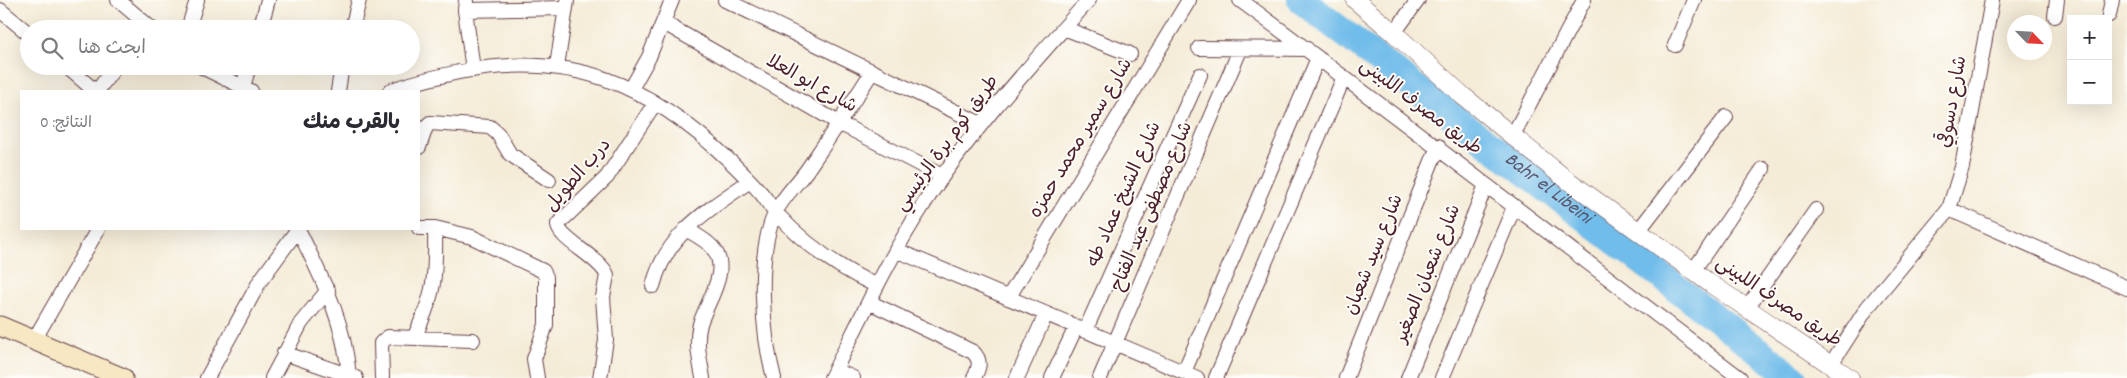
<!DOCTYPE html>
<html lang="ar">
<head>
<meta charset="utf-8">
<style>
  :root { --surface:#fff; --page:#f7f7f7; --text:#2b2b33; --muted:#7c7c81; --line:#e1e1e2 }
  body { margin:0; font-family:Dekko,"Playpen Sans Arabic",sans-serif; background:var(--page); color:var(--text); direction:rtl }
  .controls { position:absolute; right:15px; top:15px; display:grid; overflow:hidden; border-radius:0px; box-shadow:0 5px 20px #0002 }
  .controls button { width:45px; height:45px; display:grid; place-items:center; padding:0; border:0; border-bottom:1px solid var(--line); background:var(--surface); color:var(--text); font:25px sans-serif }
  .compass { position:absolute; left:2007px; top:15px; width:45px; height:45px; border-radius:50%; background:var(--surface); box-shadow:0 5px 20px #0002; rotate:115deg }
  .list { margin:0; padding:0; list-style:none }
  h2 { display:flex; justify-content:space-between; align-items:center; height:65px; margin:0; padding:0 20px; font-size:21px }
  h2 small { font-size:16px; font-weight:400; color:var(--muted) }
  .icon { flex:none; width:28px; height:28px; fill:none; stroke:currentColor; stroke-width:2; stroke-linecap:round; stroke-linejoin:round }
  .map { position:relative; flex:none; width:2127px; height:378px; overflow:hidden; direction:ltr }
  .search { position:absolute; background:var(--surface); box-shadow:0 5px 20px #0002; left:20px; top:20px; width:400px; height:55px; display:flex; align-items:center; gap:12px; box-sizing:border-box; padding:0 18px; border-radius:28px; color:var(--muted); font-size:19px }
  .panel { position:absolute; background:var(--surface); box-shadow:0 5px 20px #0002; left:20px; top:90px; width:400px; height:140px; border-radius:0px; direction:rtl }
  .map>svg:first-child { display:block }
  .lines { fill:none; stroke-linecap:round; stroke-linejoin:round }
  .river { stroke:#70bcea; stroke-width:28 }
  .minor-casing { stroke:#643e45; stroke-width:16 }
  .tertiary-casing { stroke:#643e45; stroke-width:19 }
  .secondary-casing { stroke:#643e45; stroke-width:21 }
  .minor { stroke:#fff; stroke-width:14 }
  .tertiary { stroke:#fff; stroke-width:18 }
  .secondary { stroke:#f7e8c3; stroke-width:19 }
  .labels { text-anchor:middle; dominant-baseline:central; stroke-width:4; stroke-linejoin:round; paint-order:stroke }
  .street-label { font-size:19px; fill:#4a1f2b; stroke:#fdfcf7 }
  .water-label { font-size:20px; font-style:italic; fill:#57566e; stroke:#fdfcf7 }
</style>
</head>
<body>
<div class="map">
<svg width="2127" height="378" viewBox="0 0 2127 378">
  <rect width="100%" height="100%" fill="#fdfcf7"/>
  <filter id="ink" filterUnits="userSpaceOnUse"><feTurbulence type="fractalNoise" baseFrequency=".02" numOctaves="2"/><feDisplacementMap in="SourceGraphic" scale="10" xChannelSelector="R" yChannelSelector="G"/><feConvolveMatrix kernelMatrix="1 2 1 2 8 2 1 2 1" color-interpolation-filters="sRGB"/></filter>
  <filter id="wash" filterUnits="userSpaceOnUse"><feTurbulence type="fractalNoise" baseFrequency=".0096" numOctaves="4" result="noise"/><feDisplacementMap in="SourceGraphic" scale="20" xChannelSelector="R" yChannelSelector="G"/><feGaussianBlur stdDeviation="1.12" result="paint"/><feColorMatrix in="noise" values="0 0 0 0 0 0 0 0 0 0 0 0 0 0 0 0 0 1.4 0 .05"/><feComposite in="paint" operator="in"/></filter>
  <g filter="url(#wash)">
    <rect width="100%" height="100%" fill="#f5ecd8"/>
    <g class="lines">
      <!-- river -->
      <path class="river" id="s1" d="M1301,0L1794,378"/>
    </g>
  </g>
  <g filter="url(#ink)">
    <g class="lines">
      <defs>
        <path id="minor" d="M118,0L152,29
          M466,0L465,10L473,70
          M725,0L981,124
          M1240,0C1408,124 1573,252 1740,378
          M0,10L29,34
          M465,10L566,8
          M2109,15L2112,0
          M2055,16L2057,0
          M664,23L839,123L942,176
          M1064,28L1130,54
          M188,29L197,0
          M260,29L268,0
          M352,29L359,0
          M1394,33L1418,0
          M1675,45L1694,0
          M1199,48L1307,49
          M66,66L95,91
          M200,66L251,91
          M557,66L567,1
          M243,87L249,66
          M631,89L649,57L672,0
          M97,91L116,66
          M338,91L342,66
          M390,91C412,82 436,77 459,72C572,50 649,84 731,162C741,172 751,181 760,192C766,198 770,207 776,213C804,244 839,268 877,286
          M1512,137L1584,0
          M419,147L426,127L430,123L490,127L498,134L510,154L549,180
          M1949,209L2127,288
          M419,228H435L472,237L543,271L546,277V325L534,359L537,378
          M298,229C323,281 343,317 349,375
          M686,229C694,234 706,240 712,247C732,269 707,301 700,324C695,342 700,360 703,378
          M1639,230L1726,117
          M896,250L1197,378
          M1693,271L1763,169
          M653,286C666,234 708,210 750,181
          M1008,298L1189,0
          M869,302L973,352C982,361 979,368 974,378
          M1747,308L1816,210
          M1085,331L1200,75
          M414,338C435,293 436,278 435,228
          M34,340L98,229
          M284,353L356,378
          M1831,364L1867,308L1949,209L1962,167L1992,0
          M835,370L853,378
          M1184,372L1318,58
          M207,378L260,281L298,229
          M272,378L301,323L328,290
          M382,378L381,343L388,337L473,340
          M600,378L606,340L603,297L607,275C600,257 557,239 558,224L607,177L655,103
          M774,378C762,334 756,255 775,213C782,198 797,184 807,170C829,138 851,105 872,72
          M831,378C860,320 887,261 922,207C970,131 1030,66 1089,0
          M1017,378L1046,314
          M1052,378L1076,327
          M1100,378L1240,50
          M1216,378L1344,77
          M1346,378L1438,146
          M1408,378L1486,185
          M1442,378L1514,207"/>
        <path id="tertiary" d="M1355,0L1394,33L1463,96L1562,176L1711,284L1850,378"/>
        <path id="secondary" d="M0,326L123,378"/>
      </defs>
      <!-- minor casing -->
      <use href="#minor" class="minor-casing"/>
      <!-- tertiary casing -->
      <use href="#tertiary" class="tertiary-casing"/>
      <!-- secondary casing -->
      <use href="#secondary" class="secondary-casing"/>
      <!-- minor -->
      <use href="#minor" class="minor"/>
      <!-- tertiary -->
      <use href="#tertiary" class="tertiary"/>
      <!-- secondary -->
      <use href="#secondary" class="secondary"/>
    </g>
  </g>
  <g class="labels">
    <!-- street labels -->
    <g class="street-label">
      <text transform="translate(811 85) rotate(29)">شارع ابو العلا</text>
      <text transform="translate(1954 102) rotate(-80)">شارع دسوقي</text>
      <text transform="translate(1420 108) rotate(37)">طريق مصرف اللبينى</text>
      <text transform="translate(1082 139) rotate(-59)">شارع سمير محمد حمزه</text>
      <text transform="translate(948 144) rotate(-54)">طريق كوم برة الرئيسي</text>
      <text transform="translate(579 176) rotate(-49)">درب الطويل</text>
      <text transform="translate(1125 195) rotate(-66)">شارع الشيخ عماد طه</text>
      <text transform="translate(1153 207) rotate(-67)">شارع مصطفى عبد الفتاح</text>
      <text transform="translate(1375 255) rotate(-68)">شارع سيد شعبان</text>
      <text transform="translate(1429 274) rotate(-68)">شارع شعبان الصغير</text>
      <text transform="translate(1778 303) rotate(34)">طريق مصرف اللبينى</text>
    </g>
    <!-- water labels -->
    <g class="water-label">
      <text stroke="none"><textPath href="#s1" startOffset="311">Bahr el Libeini</textPath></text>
    </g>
  </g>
</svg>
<div class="controls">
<button>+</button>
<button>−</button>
</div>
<svg class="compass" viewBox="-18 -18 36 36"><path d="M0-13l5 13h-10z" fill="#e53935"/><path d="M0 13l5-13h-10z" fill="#7c7c81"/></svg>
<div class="search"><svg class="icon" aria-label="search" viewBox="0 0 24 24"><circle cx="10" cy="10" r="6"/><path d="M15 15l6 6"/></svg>ابحث هنا</div>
<section class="panel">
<h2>بالقرب منك<small>النتائج: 0</small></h2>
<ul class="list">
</ul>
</section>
</div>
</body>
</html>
